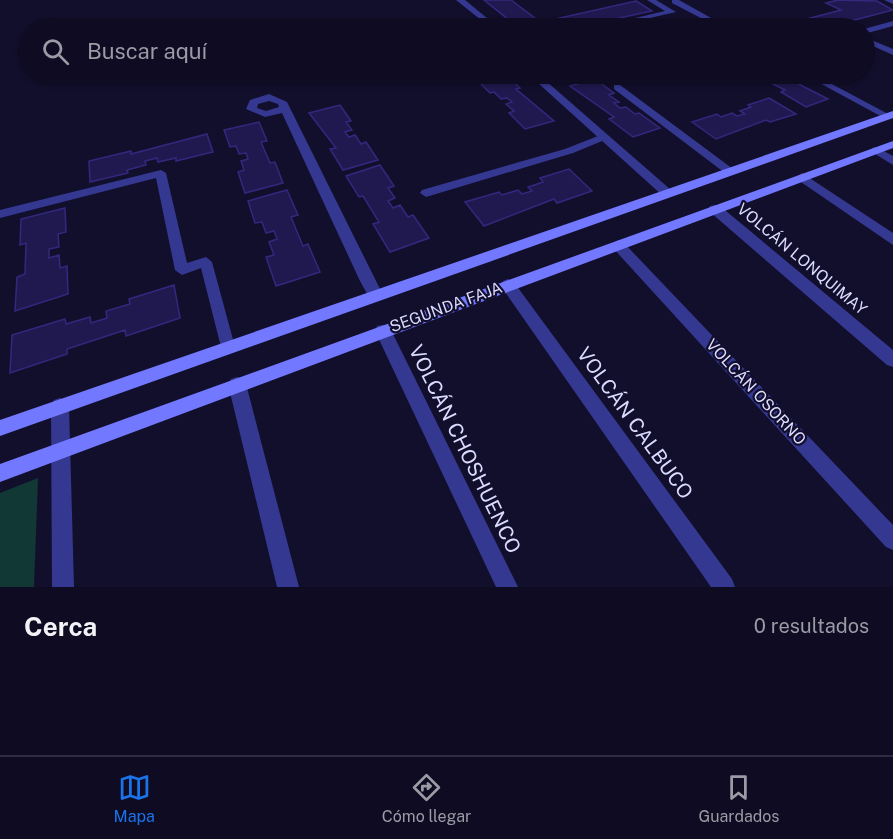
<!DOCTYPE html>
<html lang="es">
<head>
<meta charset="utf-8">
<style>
  :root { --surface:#0e0b22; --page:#1c192f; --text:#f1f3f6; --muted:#9b9ba5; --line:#2e2b40; --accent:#1a73e8 }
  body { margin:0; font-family:"Public Sans",sans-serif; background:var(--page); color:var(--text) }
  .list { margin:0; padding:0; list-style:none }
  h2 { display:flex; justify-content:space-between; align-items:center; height:78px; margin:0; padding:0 24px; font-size:26px }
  h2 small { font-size:20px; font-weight:400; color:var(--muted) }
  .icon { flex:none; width:33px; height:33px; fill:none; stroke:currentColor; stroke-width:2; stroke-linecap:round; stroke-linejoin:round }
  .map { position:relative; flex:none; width:893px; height:587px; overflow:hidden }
  .search { position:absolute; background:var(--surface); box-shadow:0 2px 4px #0004; left:18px; right:18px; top:18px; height:66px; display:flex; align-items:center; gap:15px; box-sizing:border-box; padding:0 21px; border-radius:33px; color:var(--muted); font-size:22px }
  .sheet { height:168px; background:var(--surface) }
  nav { display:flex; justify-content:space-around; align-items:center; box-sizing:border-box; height:84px; border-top:2px solid var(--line); background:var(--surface); font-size:16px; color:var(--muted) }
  nav a { display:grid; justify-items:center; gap:3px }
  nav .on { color:var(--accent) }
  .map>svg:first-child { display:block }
  .green { fill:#113834 }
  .building { fill:#201950; stroke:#33287e; stroke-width:1.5 }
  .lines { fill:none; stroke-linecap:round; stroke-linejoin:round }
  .lane { fill:#353891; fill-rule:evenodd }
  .street { fill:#353891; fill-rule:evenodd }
  .secondary { fill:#7278ff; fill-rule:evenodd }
  .labels { text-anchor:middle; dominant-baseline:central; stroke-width:4.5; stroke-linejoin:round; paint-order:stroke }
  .street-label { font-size:16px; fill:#dcdbff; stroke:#120f2d }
  .near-street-label { font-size:20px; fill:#dcdbff; stroke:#120f2d }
</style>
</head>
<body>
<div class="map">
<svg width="893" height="587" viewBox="0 0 893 587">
  <rect width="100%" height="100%" fill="#120f2d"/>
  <!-- green -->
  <path class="green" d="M38,478L34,587H0V493Z"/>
  <!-- building -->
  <path class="building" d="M484,0H511L548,28H519Z
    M838,0L877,1L893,10L824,28L736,26L766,19L780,26L841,10L826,3Z
    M636,1L652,11L573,28H568L555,19Z
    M684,19L701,28H651L666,25L664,24Z
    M505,74L520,88L516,89L554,121L525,129L509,113L514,111L506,104L512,102L507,98L501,99L494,92L490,93L477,80Z
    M756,74H779L828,99L806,107L781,92L785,90L773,84L778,82Z
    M595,79L614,93L609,95L619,102L614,103L620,108L626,107L635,114L639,113L660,128L633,137L609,119L614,117L570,86Z
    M769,98L796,114L770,122L766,120L716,139L692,122L717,114L721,117L732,113L737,116L745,114L740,111L751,107L748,105Z
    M340,105L351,121L346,122L352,130L345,132L349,137L355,135L361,144L366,142L378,160L343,170L330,149L336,148L309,113Z
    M259,122L267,141L261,142L270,163L275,162L283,183L245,193L238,172L244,170L241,161L248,159L246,153L239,154L236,146L230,147L224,130Z
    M207,134L213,152L176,161V158L158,162L157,158L145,161L146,165L127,170L128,173L90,182L89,161L131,151V154Z
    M380,165L394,186L388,188L395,198L388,201L393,208L400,205L408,217L413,215L429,238L390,252L373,224L379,222L363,196L359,197L346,176Z
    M569,169L592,191L557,203L554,199L484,226L465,202L499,192L502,195L518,190L522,194L532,191L528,187L543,182L540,178Z
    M287,190L298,215L291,217L303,246L308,244L320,272L276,286L266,257L274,255L269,242L277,239L274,231L266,233L262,222L255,223L248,201Z
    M65,208L66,232L58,234L59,247L49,249V258L59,255L60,268L67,266L68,294L15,311L17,277L25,274L26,243L20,245L21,219Z
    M174,285L180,318L126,336L125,330L67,349V354L10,373L12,335L65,319L66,324L90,317L91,323L107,318L106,311L130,304L129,299Z"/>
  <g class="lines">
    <!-- lane -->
    <path class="lane" d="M456,0H465L499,28H491Z
      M647,0H656L676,12L606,28H593L665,11Z
      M672,0H679L729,28H720L672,3Z
      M884,0H893V4Z
      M893,21V26L864,34V29Z
      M864,37L893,49V55L864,42Z
      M803,74H813L892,116L884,118Z
      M614,85H620L733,169V173H725L614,89Z
      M603,134L608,137L607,139L573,153L426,197L420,193L422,190L565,149Z
      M161,170L166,173L187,263L206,257L212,262L235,347L233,351L228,353L223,351L221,347L201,268L182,275L175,270L156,178L0,218V210Z"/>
    <!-- street -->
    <path class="street" d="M528,74H538L671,190V196H663Z
      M269,94L287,102L383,295L380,299H370L360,281L282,113L265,117L246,109L250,100ZM269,101L278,104L279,107L266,111L257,108L258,104Z
      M876,147L893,156V165L872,152V148Z
      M802,173L893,233V245L798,180L796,177Z
      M715,205L720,206L893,350V367L887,365L710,212L708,209L710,206Z
      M618,240L623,242L893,525V550L886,547L613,248L611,245Z
      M508,279L513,281L732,579L735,587H711L503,289L501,285L503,281Z
      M383,325L389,326L518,587H496L375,331L377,326Z
      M237,377L243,379L246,384L299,587H277L228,384L231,379Z
      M60,398L66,400L69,406L74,587H52L51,406L54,400Z"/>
    <!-- secondary -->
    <path class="secondary" d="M893,111V118L0,436V420Z
      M893,141V148L0,482V464Z"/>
  </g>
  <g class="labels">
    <!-- street labels -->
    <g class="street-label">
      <text transform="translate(802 259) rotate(40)">VOLCÁN LONQUIMAY</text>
      <text transform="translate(446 307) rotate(-20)">SEGUNDA FAJA</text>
      <text transform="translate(756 392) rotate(47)">VOLCÁN OSORNO</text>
    </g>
    <!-- near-street labels -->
    <g class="near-street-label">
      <text transform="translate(635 423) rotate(54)">VOLCÁN CALBUCO</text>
      <text transform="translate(465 449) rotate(64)">VOLCÁN CHOSHUENCO</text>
    </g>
  </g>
</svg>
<div class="search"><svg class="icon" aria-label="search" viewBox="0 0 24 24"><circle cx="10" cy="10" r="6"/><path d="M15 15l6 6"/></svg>Buscar aquí</div>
</div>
<section class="sheet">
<h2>Cerca<small>0 resultados</small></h2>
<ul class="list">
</ul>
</section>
<nav>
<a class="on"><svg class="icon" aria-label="map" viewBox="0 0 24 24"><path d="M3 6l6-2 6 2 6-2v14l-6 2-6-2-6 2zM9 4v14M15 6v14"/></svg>Mapa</a>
<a><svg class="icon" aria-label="directions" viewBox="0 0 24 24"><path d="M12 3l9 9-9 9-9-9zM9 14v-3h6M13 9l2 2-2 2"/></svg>Cómo llegar</a>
<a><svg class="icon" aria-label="saved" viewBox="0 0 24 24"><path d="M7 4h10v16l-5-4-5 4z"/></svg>Guardados</a>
</nav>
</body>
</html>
